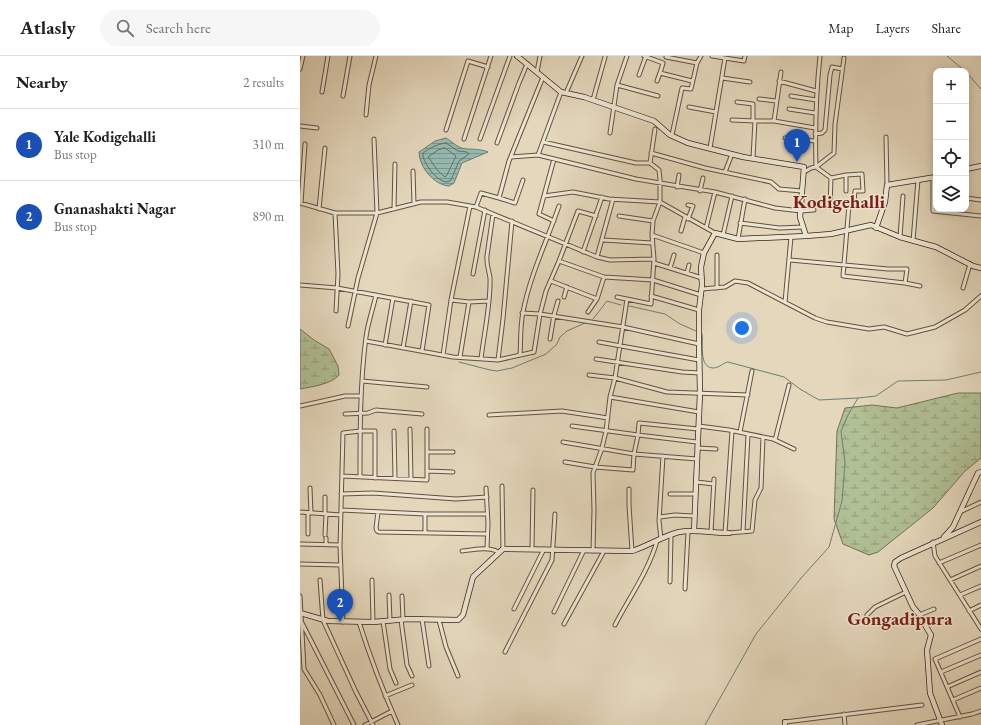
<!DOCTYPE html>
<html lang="en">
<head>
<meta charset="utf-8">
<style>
  :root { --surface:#fff; --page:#f6f6f6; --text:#202124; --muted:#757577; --line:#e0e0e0; --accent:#0f766e }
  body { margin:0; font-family:"EB Garamond",serif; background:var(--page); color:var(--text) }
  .controls { position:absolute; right:12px; top:12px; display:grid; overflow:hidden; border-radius:8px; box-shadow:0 2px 10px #0003 }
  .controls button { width:36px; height:36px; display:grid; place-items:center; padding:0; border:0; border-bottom:1px solid var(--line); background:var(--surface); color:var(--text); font:20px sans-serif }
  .you { position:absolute; left:442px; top:272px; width:14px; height:14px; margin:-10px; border:3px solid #fff; border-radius:50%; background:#1a73e8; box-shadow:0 0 0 6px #1a73e833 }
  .badge { display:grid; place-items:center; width:26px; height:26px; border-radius:50%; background:var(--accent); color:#fff; font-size:13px; font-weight:700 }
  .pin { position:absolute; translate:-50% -33px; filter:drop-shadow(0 1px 2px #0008) }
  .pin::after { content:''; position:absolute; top:21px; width:14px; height:12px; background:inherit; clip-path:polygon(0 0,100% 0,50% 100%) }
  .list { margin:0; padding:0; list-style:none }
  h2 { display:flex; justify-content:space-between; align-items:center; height:52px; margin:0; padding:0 16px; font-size:17px }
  h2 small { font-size:13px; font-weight:400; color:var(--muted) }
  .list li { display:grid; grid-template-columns:26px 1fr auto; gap:12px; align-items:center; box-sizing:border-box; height:72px; padding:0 16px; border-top:1px solid var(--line) }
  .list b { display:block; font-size:15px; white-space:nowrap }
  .list p { margin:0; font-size:13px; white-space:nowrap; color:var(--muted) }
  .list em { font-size:13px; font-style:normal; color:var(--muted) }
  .icon { flex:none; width:22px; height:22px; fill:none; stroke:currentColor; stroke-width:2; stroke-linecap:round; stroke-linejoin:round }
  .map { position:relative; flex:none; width:681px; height:669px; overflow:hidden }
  header { display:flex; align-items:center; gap:24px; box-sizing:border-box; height:56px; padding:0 20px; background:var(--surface); border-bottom:1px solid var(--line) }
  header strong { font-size:19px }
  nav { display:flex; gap:22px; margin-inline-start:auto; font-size:14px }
  .search { width:280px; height:36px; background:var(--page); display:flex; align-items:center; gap:10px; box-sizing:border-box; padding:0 14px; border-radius:22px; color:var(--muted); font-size:15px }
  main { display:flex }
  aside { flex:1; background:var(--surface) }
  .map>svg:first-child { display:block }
  .wetland { fill:url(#wetland-marsh); stroke:#737254 }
  .water { fill:url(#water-rules); stroke:#6f7e72 }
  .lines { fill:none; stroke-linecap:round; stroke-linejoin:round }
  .shore { stroke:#667062; stroke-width:1 }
  .stream { stroke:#6f7e72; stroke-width:1 }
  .street-casing { stroke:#62523d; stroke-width:5 }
  .secondary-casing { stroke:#362513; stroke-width:6 }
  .street { stroke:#ede5d3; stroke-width:3 }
  .secondary { stroke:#ede5d3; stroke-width:4.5 }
  .labels { text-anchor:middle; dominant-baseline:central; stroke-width:3; stroke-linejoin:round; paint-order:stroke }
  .neighbourhood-label { font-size:19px; font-weight:bold; fill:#7a1f14; stroke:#ede5d3 }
</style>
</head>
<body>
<header>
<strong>Atlasly</strong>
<div class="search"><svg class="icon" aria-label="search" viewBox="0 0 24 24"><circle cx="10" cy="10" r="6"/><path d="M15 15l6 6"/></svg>Search here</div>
<nav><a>Map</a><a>Layers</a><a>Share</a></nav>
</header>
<main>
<aside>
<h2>Nearby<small>2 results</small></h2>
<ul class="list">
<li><span class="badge" style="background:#1a4fb4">1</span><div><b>Yale Kodigehalli</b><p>Bus stop</p></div><em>310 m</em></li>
<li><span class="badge" style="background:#1a4fb4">2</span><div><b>Gnanashakti Nagar</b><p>Bus stop</p></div><em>890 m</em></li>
</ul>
</aside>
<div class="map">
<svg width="681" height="669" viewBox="0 0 681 669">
  <defs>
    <pattern id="wetland-marsh" width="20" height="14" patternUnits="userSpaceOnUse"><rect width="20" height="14" fill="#b0bf94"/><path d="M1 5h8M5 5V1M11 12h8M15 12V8" fill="none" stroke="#909b78"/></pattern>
    <pattern id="water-rules" width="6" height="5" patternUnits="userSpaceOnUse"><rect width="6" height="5" fill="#95bab1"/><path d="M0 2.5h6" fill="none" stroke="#7a978f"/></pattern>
  </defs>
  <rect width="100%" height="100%" fill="#e4d7bc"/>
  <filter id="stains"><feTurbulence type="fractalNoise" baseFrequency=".005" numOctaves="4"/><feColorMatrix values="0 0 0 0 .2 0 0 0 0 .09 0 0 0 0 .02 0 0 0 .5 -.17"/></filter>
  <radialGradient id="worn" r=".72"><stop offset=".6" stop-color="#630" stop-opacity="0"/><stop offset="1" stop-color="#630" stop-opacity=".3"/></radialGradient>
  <!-- wetland -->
  <path class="wetland" d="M0,273L14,284L29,293L38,310L39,319C32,328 11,331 0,333Z
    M658,337H681V402L665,415L633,452L578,496L569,499L543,488L534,463L537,375L545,352L572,349L597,352Z"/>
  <!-- water -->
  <path class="water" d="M146,82C151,85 156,90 161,92C169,94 179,92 188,96L162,107L154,127L149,130C134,129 119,111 119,96L135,85Z"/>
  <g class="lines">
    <!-- shore -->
    <path class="shore" d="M146,87L158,95L167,96L169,98L159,105L151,124L147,126C136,125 127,111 123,101V97C130,92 137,88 146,87Z
      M145,92L156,100L147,119L145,121L138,115L128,101L138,94Z"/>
    <!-- stream -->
    <path class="stream" d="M647,0L665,15
      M666,16L681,33
      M329,250L365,258L380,268L396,275
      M293,263L307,245L321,249
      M402,278C404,287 398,311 413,312C419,312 423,307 428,306L484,321L500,333L519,344L558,342L576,340L598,325L646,324L681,316
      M159,306L190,314L197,315L212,312L246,298L257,288L260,281L267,275L285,267
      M405,669L456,578L502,521L529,491L542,445L545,407L541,375L548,359L558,342"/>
    <defs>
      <path id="street" d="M344,0L363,7L360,17L392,25
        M412,0L444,5L445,0
        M520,0C516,37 515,74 516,111L531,122L530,151L549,149L554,146L555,135H563L562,118L546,119V135
        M366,1L397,7L391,33L382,32L372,79
        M397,7L401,0
        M0,13L3,0
        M237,16L240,0
        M339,19L346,0
        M422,22L450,26
        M357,25L360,17
        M479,25L516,35
        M317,29L358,40
        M22,36L28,0
        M266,37L282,0
        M43,40L50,0
        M491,40L516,44
        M459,43L476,45
        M293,44L305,1
        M437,46L453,48V65
        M389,51L416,56
        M489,53L515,57
        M66,59L69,29L76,0
        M432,64L455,65L453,102
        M455,65H474L515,72
        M474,65L481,16
        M0,70L17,72
        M355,73L350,107L359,114L360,123V146L415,177
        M146,74L168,5L188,11
        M310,77L317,29L327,0
        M515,78L522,77L525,74L530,19L532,11L542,13
        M586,81L587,129
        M485,82L515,85
        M164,83L191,0
        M180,83L210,0
        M243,86L336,107H350
        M197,87L219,27L227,8
        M410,92L425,2
        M351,97L405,112L471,126L479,133L502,135
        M238,99L261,36
        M211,101L238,99L336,123L415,136L475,152L501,155L514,154
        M113,115L114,148
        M425,116L432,98
        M504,116L511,112L516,111L534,97L535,68L544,2
        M633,121V155L681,160
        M531,122L546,119
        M377,131L379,119
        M400,135L403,122
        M244,140L273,136L309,143L360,146L353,165L352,179L354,203L351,248L317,241
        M199,142L215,147L223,124
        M666,142L681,144
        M0,147L35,157H77L121,146H147L176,151L297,201L310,204L354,203
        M1,147L5,88
        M549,149L543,220L605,227L620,230
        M176,151L181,137L199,142L209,105L243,21
        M19,153L25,92
        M94,153L95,108
        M35,157L38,218L36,255
        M319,160L353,165
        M388,163L393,150L388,149
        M254,165L239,158L254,103
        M440,167L479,172L503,171
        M406,172L415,136
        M381,175L385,161
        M352,179L404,197
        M423,179L432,140
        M600,181L603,140
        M438,183L445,143
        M303,184L352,187
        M613,185L618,124
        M283,196L302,141
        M297,201L313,143
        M490,204L588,213H607L605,227
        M259,205L304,221L353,224L401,239
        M354,207L402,222
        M370,212L374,199
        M387,217L389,209
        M173,218L185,154
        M251,225L297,243L304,221
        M0,229L37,232L129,249L122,295
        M417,232V199
        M663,232L670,208
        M402,233L425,231L435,225L448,227L515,262L527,266L569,273L584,271L607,278L635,271L665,254L681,240
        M351,240L399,254
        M264,241L267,231
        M151,244L169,246L160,301
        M169,246L189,245
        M485,246L491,181
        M288,256L297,243
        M222,257L240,258L246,235L259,205L278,155L296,160
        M48,270L58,222L77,157L74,83
        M250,283L254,259L258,245
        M66,285L153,301L198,304L234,296L240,258L323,271L399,288
        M299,286L399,304
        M85,289L93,242
        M103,292L111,245
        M143,299L151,244L170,150
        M220,299C221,285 220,270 223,256C230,219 247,185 259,150
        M181,303C184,277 191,247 190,222C189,214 186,208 187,200L193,158
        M296,303L382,316L400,317
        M198,304L203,263L212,165
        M289,319L315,322L367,336L448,339
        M62,325L127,331
        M310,341L399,356
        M0,350L45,340H61
        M45,358L68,357L76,354L122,358
        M189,359L262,355L308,362
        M272,370L338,379L339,367L398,373
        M399,370L429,374L473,383L494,393
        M110,373L111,423
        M94,375L95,422
        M440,376L452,315
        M475,384L489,329
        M263,386L334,398L333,414L295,411L265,406
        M397,392L416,393
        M127,396H153
        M397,403L334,398L338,379L397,386
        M127,415L153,416
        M42,420L127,424V373
        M60,421C60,374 60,327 66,281C68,266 73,253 76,239
        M396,426L414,428
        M202,430L203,493
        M10,432L11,457
        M186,432L188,467L187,493
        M329,433V449L332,495
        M41,438L73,437L156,443L187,441
        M370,438H395
        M41,454L125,458H187
        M0,456L41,459
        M78,456L76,472L77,475L79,476L187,478
        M660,456L681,446
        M8,457V478
        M25,458V441
        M125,458V477
        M360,461L375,459L394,460
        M411,476L414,423
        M443,476L448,379
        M425,477L432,375
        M429,477L452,475L455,444L461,432L463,381
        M25,479L26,458
        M26,482V488
        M361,483L359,465L363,400
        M633,486L635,500L681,573
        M0,488L40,489
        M232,493L233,434
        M162,495C173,494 189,490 198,496
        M293,495L294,454L293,417L302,392L306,375L310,341L315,322L327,243
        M639,507L681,489
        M0,508L41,509
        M20,524L23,564L56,636L73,669
        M72,524L73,566
        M650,524L681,510
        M370,526L371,479
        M385,533L388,476
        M89,539L90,565
        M660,539L681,530
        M0,540L4,613L20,639L34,669
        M102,540L103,564
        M214,553L244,493
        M669,555L681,549
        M254,556L284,494
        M567,559L575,551L606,536
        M619,559L634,553
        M122,563L129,610
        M101,564L107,609L112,620
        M139,564L146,591L158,620
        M83,565L90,613L96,627
        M43,566L40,491L43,377L60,375H75V422
        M59,566C70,601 83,635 98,669
        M2,567L54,669
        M264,568L304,495
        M315,569C329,542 349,514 357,485
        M205,596L252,504L255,458
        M641,616L681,599
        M647,631L681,616
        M85,640L112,629
        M653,644L681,632
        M544,658L545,669
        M660,661L635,603L681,583
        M485,666L622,649
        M65,669L92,655
        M617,669L672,658L681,655"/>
      <path id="secondary" d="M217,0L261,36L284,41L354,65L370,79L388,87L443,101L504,111L500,161L506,180L531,178L571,169L600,181L636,191L673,210L681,212
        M666,113L681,110
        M576,172L585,146L587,129L636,121
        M394,475L400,337L399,288V254L402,229L401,211L404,197L415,177L438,183L506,180
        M644,481L653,471L678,417L681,416
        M0,557L28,565L73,566L108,563L158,564L163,559L173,521L203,493L332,495C348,490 363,480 379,476C395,473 413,477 429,477
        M485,666V669
        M642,669L630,637L627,594L631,579L618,557L613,551L594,510L595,506L601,502L681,466"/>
    </defs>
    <!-- street casing -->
    <use href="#street" class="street-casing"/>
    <!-- secondary casing -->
    <use href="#secondary" class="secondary-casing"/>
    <!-- street -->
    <use href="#street" class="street"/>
    <!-- secondary -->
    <use href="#secondary" class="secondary"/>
  </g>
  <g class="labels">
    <!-- neighbourhood labels -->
    <g class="neighbourhood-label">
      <text x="539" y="145">Kodigehalli</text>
      <text x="600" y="562">Gongadipura</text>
    </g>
  </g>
  <rect width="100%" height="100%" filter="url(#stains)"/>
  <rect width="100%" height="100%" fill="url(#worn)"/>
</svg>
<div class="controls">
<button>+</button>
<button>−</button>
<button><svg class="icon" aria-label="locate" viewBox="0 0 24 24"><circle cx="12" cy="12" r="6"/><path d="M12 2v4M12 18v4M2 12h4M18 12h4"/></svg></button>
<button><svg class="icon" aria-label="layers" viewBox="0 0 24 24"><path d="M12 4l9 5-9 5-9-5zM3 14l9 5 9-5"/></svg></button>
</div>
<div class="you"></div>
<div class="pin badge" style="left:497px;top:106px;background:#1a4fb4">1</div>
<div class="pin badge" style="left:40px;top:566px;background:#1a4fb4">2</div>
</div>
</main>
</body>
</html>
